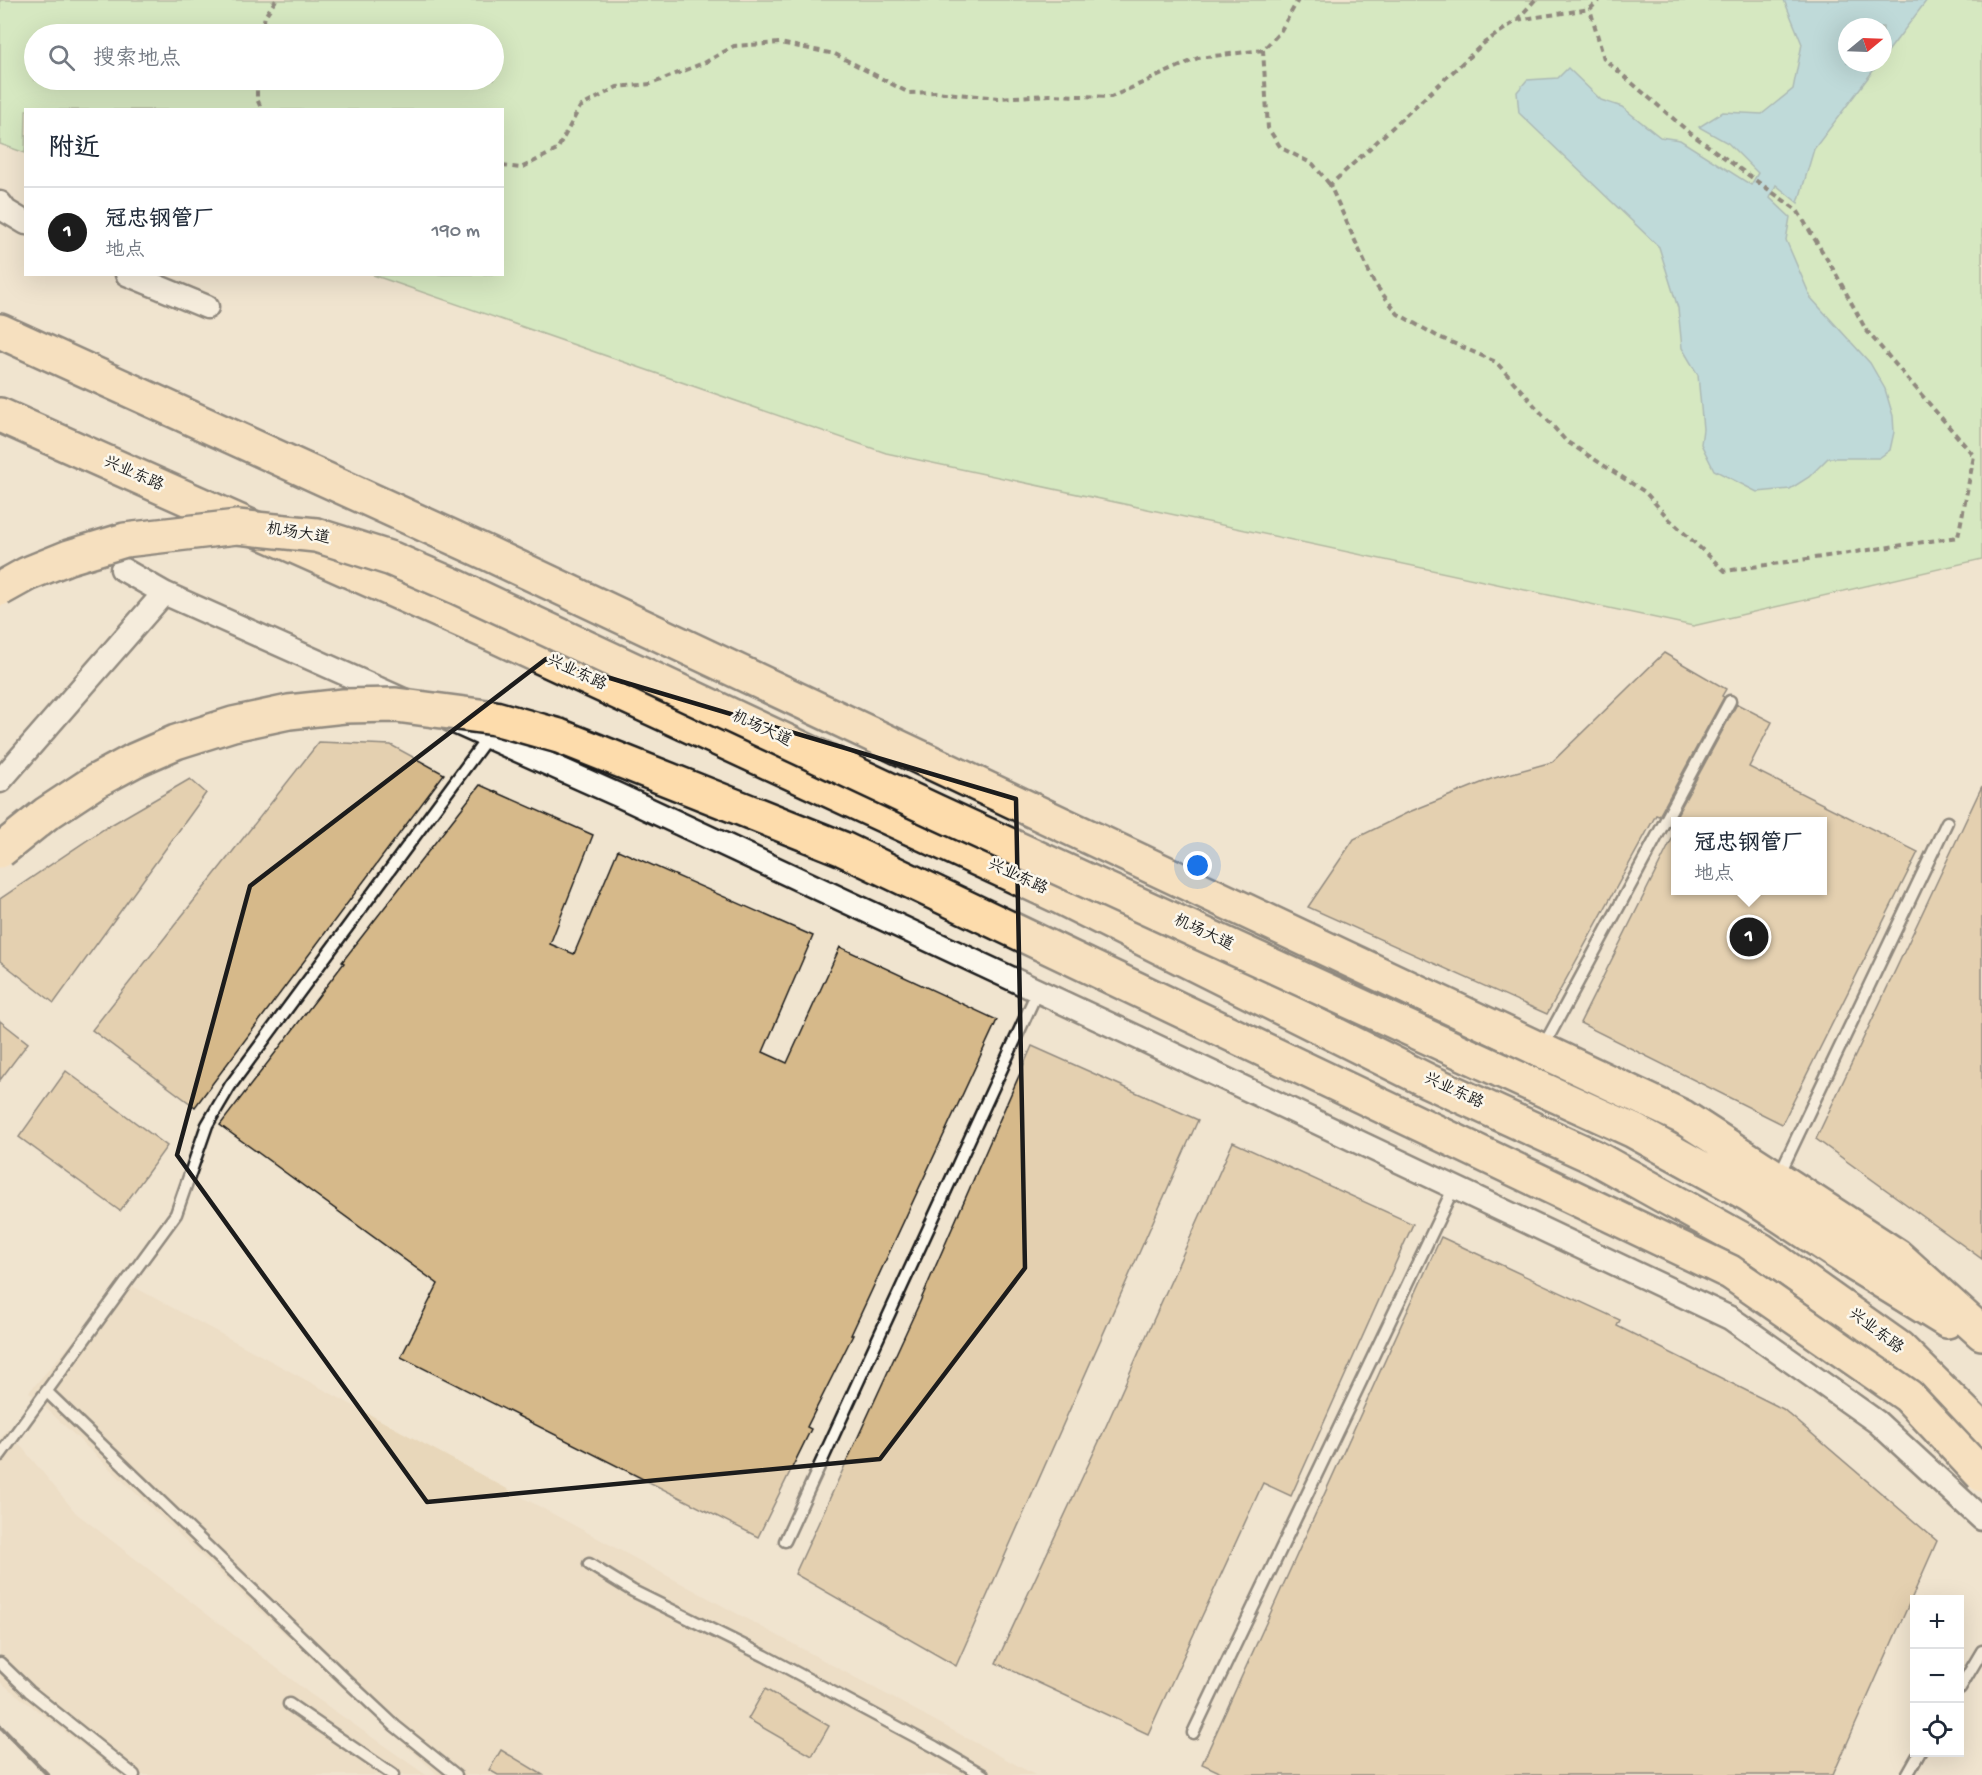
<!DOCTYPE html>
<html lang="zh">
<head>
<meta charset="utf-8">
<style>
  :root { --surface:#fff; --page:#f2f2f3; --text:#1f2937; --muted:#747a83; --line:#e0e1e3; --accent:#1c1c1c }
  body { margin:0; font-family:"Gochi Hand","LXGW WenKai TC",sans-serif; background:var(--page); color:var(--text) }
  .controls { position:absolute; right:18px; bottom:18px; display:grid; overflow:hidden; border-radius:0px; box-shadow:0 6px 24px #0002 }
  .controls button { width:54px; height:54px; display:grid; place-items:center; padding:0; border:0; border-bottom:2px solid var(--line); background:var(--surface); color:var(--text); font:30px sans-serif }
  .compass { position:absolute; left:1838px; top:18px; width:54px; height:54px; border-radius:50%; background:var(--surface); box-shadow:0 6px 24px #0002; rotate:71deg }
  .you { position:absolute; left:1198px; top:866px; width:21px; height:21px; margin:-15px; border:4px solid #fff; border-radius:50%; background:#1a73e8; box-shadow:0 0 0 9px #1a73e833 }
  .badge { display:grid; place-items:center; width:39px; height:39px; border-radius:50%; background:var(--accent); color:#fff; font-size:20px; font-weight:700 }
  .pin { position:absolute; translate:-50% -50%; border:3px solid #fff; box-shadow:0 2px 6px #0006 }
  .popup { position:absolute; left:1671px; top:817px; width:156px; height:78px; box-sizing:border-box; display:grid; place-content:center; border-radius:0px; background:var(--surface); filter:drop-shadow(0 2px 4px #0005); font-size:20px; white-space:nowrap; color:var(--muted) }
  .popup b { font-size:22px; color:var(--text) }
  .popup::after { content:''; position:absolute; left:50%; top:100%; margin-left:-12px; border:12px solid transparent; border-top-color:var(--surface) }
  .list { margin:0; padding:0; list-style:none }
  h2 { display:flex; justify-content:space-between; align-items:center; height:78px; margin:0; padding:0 24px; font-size:26px }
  h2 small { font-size:20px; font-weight:400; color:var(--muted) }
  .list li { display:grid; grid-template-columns:39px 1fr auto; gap:18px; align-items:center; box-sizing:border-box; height:90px; padding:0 24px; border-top:2px solid var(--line) }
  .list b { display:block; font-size:22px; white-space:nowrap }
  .list p { margin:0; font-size:20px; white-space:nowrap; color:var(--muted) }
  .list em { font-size:20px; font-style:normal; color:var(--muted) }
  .icon { flex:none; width:33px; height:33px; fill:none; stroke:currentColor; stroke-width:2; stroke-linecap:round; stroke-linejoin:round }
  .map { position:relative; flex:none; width:1982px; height:1775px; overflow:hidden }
  .search { position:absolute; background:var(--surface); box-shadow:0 6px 24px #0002; left:24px; top:24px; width:480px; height:66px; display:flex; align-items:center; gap:15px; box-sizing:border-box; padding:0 21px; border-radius:33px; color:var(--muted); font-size:22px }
  .panel { position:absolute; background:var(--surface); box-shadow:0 6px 24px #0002; left:24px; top:108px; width:480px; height:168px; border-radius:0px }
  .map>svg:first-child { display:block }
  .built { fill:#e8d7ba }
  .green { fill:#b5edb0; stroke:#688466; stroke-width:1.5; fill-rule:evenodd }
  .water { fill:#84cee5; stroke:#5a8795; stroke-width:1.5 }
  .building { fill:#d6b98a; stroke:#1c1c1c; stroke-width:1.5 }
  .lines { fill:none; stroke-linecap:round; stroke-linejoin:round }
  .service-casing { stroke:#1c1c1c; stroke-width:15 }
  .minor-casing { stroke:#1c1c1c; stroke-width:27 }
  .primary-casing { stroke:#1c1c1c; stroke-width:38 }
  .path { stroke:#1c1c1c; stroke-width:4; stroke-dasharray:6 4.5; stroke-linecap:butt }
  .service { stroke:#fbf7ec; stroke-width:10 }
  .minor { stroke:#fbf7ec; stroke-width:22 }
  .primary { stroke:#fddcac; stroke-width:33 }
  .rail { stroke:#1c1c1c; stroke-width:4.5 }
  .primary-bridge-casing { stroke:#1c1c1c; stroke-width:38; stroke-linecap:butt }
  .primary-bridge { stroke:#fddcac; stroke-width:33 }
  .marked { fill:none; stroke:#1c1c1c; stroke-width:4.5; stroke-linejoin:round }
  .labels { text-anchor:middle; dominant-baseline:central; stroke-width:5; stroke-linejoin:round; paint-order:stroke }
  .street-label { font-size:16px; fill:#1c1c1c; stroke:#fbf7ec }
</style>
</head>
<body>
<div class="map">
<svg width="1982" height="1775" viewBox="0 0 1982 1775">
  <rect width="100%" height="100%" fill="#f0e4cf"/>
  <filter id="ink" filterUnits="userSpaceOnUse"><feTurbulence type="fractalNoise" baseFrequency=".0167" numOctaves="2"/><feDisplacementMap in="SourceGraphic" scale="12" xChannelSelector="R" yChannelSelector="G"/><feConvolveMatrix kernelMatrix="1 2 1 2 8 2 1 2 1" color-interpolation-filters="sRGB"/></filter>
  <g filter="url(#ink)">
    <!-- built -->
    <path class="built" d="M125,1282L1035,1775H438L249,1601L29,1392Z
      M7,1429L76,1513L309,1693L426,1775H121L0,1682V1440Z"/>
    <!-- green -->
    <path class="green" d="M0,0H1982V559L1693,626L886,453L373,275L502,274V110H26L25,153L0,144ZM1847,27H1883V63H1847ZM34,34H494V80H34Z"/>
    <!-- water -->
    <path class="water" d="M1784,0H1927L1883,58V27H1847V63H1879L1814,149L1798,203L1776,185L1770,198L1790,217L1786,240L1811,298L1870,363L1885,389L1893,416L1894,432L1890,450L1879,458H1828L1809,477L1790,489L1757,492L1714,470L1701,444L1703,429L1698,375L1682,348L1678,308L1659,247L1519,113L1517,92L1527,80L1558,78L1568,68L1601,100L1622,107L1660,137L1680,140L1751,185L1758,173L1728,143L1699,127L1723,112L1762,114L1793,89L1802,44Z"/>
    <!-- building -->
    <path class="building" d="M1664,653L1726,689L1722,696L1724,697L1659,816L1656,815L1547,1014L1308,907L1354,839L1409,812L1491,779L1552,762Z
      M1737,704L1772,722L1749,767L1918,852L1782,1124L1580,1023L1676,831V891H1822V822H1673Z
      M319,742L391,745L444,774L195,1107L92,1030Z
      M190,779L206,793L54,1003L0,961V899L104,829Z
      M480,785L593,835L550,944L574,954L618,850L813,936L763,1052L787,1063L840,947L997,1020L851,1335H853L807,1427L811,1429L758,1537L401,1357L438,1284L220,1125L344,963L342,962Z
      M1982,786V1259L1816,1139Z
      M0,1021L28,1043L0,1080Z
      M1032,1046L1198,1120L956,1666L795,1574L919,1304Z
      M66,1071L167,1146L120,1211L19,1137Z
      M1233,1142L1413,1224L1291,1496L1263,1483L1148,1734L996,1663L1102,1435Z
      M1441,1237L1620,1320L1617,1326L1783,1409L1937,1541L1833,1775H1226L1202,1764Z
      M765,1689L829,1726L812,1756L748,1719Z
      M501,1750L543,1775H498L489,1770Z"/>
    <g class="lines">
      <defs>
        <path id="service" d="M1543,1047L1730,701
          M1779,1175L1947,822
          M47,1392L347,1681L395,1726L456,1775
          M0,1455L176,1214L207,1125L230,1086L488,737
          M785,1541L1038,990
          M589,1564L633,1591L765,1656L935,1747L983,1775
          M0,1663L29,1691L134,1775
          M1960,1688L1982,1651
          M289,1704L393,1775
          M1193,1733L1454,1187
          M1907,1775L1920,1752"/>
        <path id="minor" d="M0,203L6,211L26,223
          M127,274L207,307
          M122,569L164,593L406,701
          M450,720L618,795L1139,1038L1730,1318L1877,1422L1982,1519
          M0,781L164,593"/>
        <path id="primary" d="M0,331L487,553L1683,1117L1897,1256L1982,1333
          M0,415L498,637L1060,897L1428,1081L1594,1157L1761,1250L1899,1348L1982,1430
          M1500,1070L1634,1131L1748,1194L1856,1265L1947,1321"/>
      </defs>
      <!-- service casing -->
      <use href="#service" class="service-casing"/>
      <!-- minor casing -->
      <use href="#minor" class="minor-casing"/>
      <!-- primary casing -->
      <use href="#primary" class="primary-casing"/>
      <!-- path -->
      <path class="path" d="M1535,0L1516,21L1484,43L1330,185L1374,283L1398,314L1437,336L1496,362L1566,441L1645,492L1669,519L1725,571L1958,537L1974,456L1866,330L1836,274L1797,210L1690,133L1604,59L1590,9L1599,0
        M1517,20L1590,9
        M261,34L265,16L276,0
        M1263,50L1268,128L1281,148L1313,164L1330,185
        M257,80V99L262,110
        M502,166L521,168L557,150L580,107L617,87L651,84L706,62L734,46L780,43L835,54L909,93L935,92L998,98L1049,95L1111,97L1198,58L1263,50L1280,32L1298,0"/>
      <!-- service -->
      <use href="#service" class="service"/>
      <!-- minor -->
      <use href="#minor" class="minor"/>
      <!-- primary -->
      <use href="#primary" class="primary"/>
      <!-- rail -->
      <path class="rail" d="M0,1726L48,1775"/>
      <defs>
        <path id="primary-bridge" d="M0,589L27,574L69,557L125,540L237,527L316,535L392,559L457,587L937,812L1500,1070
          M0,851L46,814L96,781L135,760L176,742L233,724L289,712L344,706L396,705L495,718L559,736L843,849L1730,1272L1908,1396L1982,1475"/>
      </defs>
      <!-- primary-bridge casing -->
      <use href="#primary-bridge" class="primary-bridge-casing"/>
      <!-- primary-bridge -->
      <use href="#primary-bridge" class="primary-bridge"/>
    </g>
  </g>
  <!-- marked area -->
  <path d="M0 0H1982V1775H0ZM546,659L1016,799L1025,1268L880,1459L427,1502L177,1155L250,886Z" fill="#f0e4cf" fill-opacity=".55" fill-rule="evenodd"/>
  <path class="marked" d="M546,659L1016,799L1025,1268L880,1459L427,1502L177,1155L250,886Z"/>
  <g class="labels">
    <!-- street labels -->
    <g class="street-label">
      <text transform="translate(133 475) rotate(24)">兴业东路</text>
      <text transform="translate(298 535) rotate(9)">机场大道</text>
      <text transform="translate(576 674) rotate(25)">兴业东路</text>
      <text transform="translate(761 730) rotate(25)">机场大道</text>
      <text transform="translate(1017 878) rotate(25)">兴业东路</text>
      <text transform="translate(1203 934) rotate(25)">机场大道</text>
      <text transform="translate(1453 1092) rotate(25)">兴业东路</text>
      <text transform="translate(1875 1332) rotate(37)">兴业东路</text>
    </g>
  </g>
</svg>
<div class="controls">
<button>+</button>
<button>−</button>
<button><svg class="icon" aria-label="locate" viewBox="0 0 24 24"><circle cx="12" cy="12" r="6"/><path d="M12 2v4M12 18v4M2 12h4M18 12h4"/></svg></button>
</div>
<svg class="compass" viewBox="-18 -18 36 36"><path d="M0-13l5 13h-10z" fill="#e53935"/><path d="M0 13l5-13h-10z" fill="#747a83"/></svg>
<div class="you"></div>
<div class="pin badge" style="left:1749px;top:937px">1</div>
<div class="popup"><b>冠忠钢管厂</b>地点</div>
<div class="search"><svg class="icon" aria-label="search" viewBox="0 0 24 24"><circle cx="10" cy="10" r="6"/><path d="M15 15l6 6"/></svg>搜索地点</div>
<section class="panel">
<h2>附近<small></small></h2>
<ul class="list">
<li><span class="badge">1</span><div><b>冠忠钢管厂</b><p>地点</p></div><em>190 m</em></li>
</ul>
</section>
</div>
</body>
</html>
